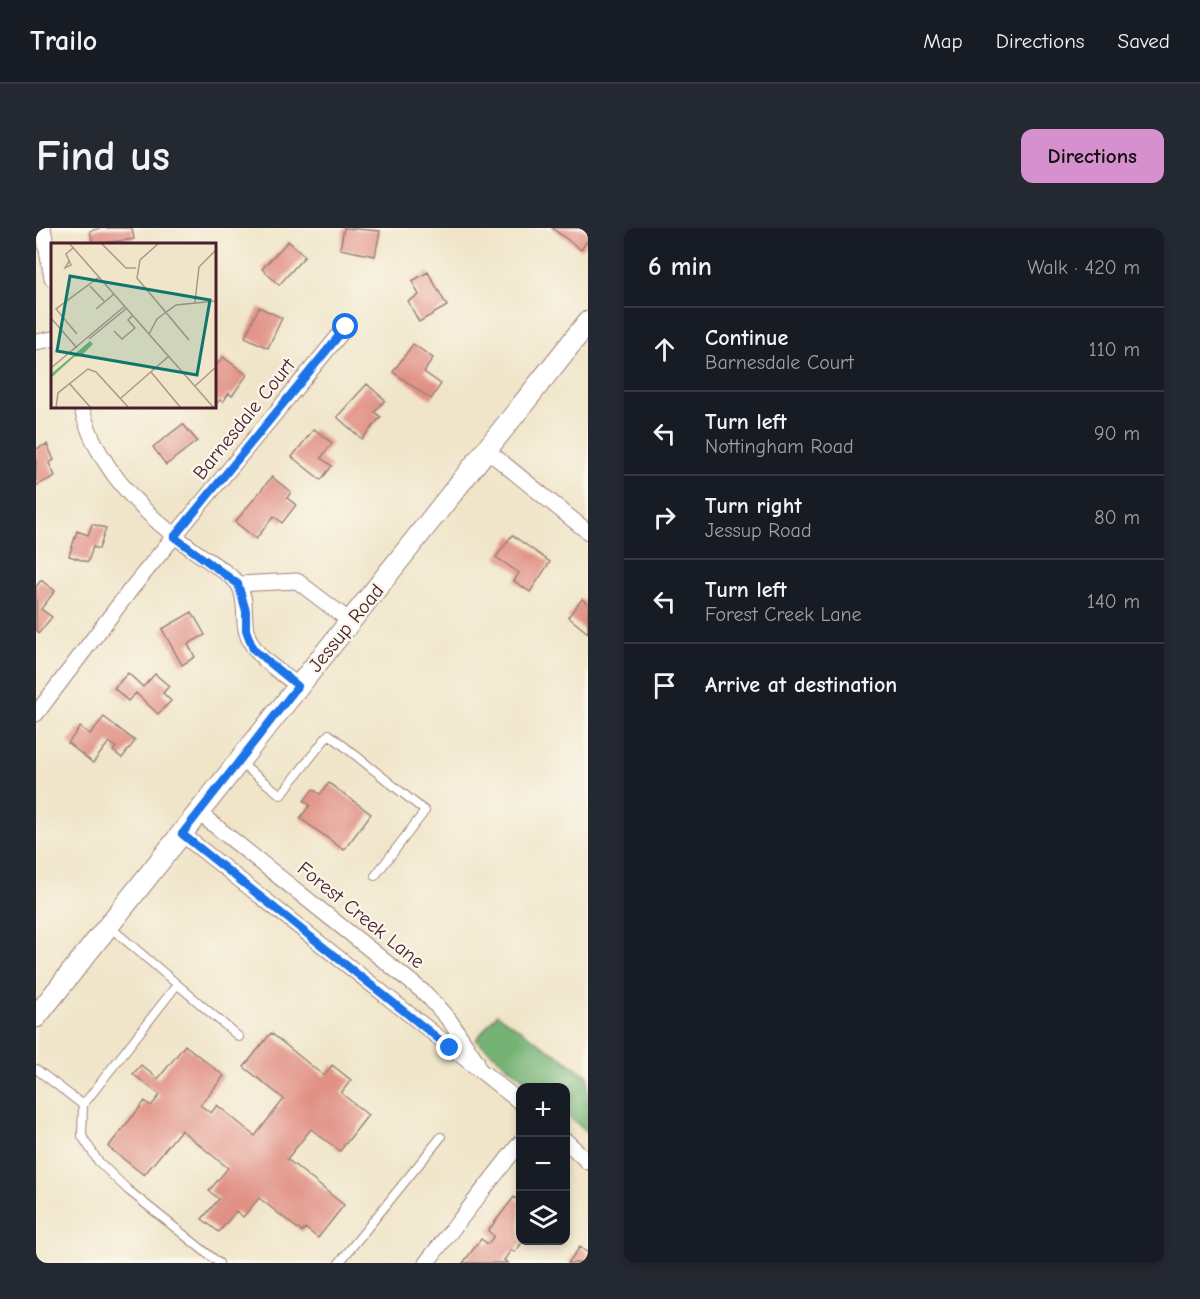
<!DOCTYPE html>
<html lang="en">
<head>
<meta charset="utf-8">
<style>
  :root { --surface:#171b24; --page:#242831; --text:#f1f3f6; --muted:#9ea1a6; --line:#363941; --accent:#d690ce }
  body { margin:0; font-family:"Comic Neue",sans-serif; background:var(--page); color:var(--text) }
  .controls { position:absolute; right:18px; bottom:18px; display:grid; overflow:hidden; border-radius:12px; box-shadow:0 3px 9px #0003 }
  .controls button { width:54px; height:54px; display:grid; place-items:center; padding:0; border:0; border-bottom:2px solid var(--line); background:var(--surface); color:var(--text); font:30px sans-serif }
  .stop { position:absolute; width:18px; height:18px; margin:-14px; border:4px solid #1a73e8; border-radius:50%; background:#fff }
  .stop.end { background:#1a73e8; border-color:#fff; box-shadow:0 2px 6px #0008 }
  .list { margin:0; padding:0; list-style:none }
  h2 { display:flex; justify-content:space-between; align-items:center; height:78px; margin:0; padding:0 24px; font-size:26px }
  h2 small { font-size:20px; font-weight:400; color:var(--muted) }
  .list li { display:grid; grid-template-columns:39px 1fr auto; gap:18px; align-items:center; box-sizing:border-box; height:84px; padding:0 24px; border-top:2px solid var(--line) }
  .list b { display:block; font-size:22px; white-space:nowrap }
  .list p { margin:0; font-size:20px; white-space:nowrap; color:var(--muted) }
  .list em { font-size:20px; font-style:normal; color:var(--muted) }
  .icon { flex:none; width:33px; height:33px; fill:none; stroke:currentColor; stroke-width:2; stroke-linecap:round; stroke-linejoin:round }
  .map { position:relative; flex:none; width:552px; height:1035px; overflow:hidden; border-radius:12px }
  header { display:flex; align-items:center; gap:36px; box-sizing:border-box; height:84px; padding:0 30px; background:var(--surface); border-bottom:2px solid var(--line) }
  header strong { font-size:28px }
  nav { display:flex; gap:33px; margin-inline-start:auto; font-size:21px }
  .intro { display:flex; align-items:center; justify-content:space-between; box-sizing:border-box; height:144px; padding:0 36px }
  h1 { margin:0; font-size:42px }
  .button { padding:15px 27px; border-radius:12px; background:var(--accent); color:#111; font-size:21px; font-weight:700 }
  main { display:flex; gap:36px; padding:0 36px }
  aside { flex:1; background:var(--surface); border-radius:12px; box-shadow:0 3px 9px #0003 }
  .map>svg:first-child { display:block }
  .forest { fill:#74b375; stroke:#5f6950; stroke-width:1.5 }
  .building { fill:#e19084 }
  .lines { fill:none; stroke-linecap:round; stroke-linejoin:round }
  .lane-casing { stroke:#9d827a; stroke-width:10 }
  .street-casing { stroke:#9d827a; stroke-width:17 }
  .secondary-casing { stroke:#9d827a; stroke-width:23 }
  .lane { stroke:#fff; stroke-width:8 }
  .street { stroke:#fff; stroke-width:15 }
  .secondary { stroke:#fff; stroke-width:21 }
  .route { stroke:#1a73e8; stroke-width:8 }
  .labels { text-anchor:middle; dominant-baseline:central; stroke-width:4.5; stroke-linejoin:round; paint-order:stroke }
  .street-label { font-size:20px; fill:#4a1f2b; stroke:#fbf7ec }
  .inset-road { fill:none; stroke:#ae968a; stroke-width:1.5 }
  .view { fill:#0f766e; fill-opacity:0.15; stroke:#0f766e; stroke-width:3 }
  .inset-edge { fill:none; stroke:#4a1f2b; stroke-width:3 }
</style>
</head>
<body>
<header>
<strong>Trailo</strong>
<nav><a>Map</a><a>Directions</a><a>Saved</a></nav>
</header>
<div class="intro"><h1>Find us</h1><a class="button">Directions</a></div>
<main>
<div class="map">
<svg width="552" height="1035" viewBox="0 0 552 1035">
  <rect width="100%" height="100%" fill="#fbf7ec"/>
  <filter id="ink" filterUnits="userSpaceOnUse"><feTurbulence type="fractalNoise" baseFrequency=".0167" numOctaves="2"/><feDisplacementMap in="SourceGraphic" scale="12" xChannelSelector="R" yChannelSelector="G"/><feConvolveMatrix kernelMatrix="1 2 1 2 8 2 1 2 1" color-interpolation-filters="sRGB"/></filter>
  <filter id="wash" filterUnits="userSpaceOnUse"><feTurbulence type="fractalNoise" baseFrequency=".008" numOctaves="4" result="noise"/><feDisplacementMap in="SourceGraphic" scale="24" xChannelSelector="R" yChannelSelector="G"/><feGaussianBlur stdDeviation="1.35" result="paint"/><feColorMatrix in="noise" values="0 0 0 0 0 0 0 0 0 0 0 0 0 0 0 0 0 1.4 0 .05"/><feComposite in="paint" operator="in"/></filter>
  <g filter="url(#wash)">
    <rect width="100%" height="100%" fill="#f0e5c9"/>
    <!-- forest -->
    <path class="forest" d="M461,786L552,848V905L530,886V860L497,859L440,812Z"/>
    <g id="blocks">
      <!-- building -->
      <path class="building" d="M65,0H96L98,11L57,16L54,3Z
        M308,0L344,3L339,28L304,21Z
        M516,0H546L552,5V12L545,22Z
        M252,13L269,28L243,57L226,41Z
        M392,44L411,78L383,94L372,73L383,67L376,53Z
        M223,79L246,90L232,120L209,109Z
        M377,116L397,130L388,144L405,156L395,171L357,144Z
        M187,129L211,147L196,168L193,165L187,174L184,172L180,176L178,140Z
        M331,156L349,172L339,184L345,189L326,211L301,189Z
        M147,196L161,213L130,237L117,219Z
        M278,201L296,215L285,230L296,238L285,252L256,229Z
        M11,216L18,232L13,235L19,248L0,258V221Z
        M236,249L255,264L251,270L260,277L246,295L238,288L220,311L199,294Z
        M56,296L70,300L63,321L57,319L52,334L33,328L41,303L52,307Z
        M476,307L514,334L494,364L478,353L483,345L460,329Z
        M5,352L19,363L5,381L16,389L3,405L0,402V359Z
        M546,371L552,376V405L532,389Z
        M156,384L169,407L152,416L159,429L146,437L126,401Z
        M92,445L107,459L119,446L133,458L127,465L135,473L122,486L100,465L92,473L78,460Z
        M68,489L99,513L86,530L77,523L80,519L73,514L57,535L32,515L44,499L54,506Z
        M293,555L335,586L308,622L264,590L274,577L268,573L277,561L284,566Z
        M235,805L288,848L296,837L315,852L305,865L332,887L304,923L275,901L251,931L308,977L282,1010L269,1000L266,1004L223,970L207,989L200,983L183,1004L166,991L183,971L173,963L192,940L145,902L108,947L72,919L109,873L115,878L124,867L97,846L105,837L122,851L149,817L188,848L164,877L175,885L181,877L219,908L248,871L208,839Z
        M478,969L484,974V1012H488L479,1024L475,1022L468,1032L472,1035H427L445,1011L452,1016L458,1008L452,1003Z
        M544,1019L552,1025V1035H532Z"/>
    </g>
  </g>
  <g filter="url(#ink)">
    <use href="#blocks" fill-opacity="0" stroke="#9d827a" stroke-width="1.5"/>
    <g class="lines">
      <defs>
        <path id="lane" d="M204,535L245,567L293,506L389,583L339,648
          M74,699L203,809
          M140,758L47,877L46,908L62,933L92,962L183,1035
          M0,841L47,877
          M303,1035L405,909"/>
        <path id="street" d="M7,0L16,50
          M0,114L16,111
          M45,178C60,239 107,286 156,321C167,330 196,346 203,357C211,372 207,388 210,402C216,428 243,443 263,458
          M452,223L552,304
          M202,356L261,353L315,394
          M0,486L95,361L310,99
          M163,585L390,766L414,793L441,834
          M146,606L484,874
          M530,913L552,934
          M390,1035L484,915"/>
        <path id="secondary" d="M0,789L552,94"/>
      </defs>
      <!-- lane casing -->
      <use href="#lane" class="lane-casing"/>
      <!-- street casing -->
      <use href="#street" class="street-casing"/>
      <!-- secondary casing -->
      <use href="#secondary" class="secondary-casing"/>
      <!-- lane -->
      <use href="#lane" class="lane"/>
      <!-- street -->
      <use href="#street" class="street"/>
      <!-- secondary -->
      <use href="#secondary" class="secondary"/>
    </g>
  </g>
  <g class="lines" filter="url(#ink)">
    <!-- route -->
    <path class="route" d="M310,99L138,309L202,356L210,383V402L217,421L262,458L146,606L414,820"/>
  </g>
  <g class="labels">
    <!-- street labels -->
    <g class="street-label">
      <text transform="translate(208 191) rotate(-51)">Barnesdale Court</text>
      <text transform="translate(310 400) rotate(-51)">Jessup Road</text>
      <text transform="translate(325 687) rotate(39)">Forest Creek Lane</text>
    </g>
  </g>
  <!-- overview -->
  <g transform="translate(15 15)">
    <rect width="165" height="165" fill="#f0e5c9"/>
    <path d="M39,98L42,101L30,113L23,114L0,135V131Z" fill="#74b375"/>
    <path class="inset-road" d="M18,0L163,165M50,0L75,25H85M108,0L89,17L86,35L138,97M18,18L14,25L20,22L15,11L22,5M39,43L53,58M144,59L148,24L165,7M45,66L63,51M0,75L26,105M63,88L71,96L84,85L77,77L82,72M26,91L5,66L48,34M98,91L106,76L125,62L165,58M38,96L76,65M0,125L74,63M100,129L130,165M18,140L40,165M144,143L165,124M70,155L118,113M5,165L7,150L37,126L45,129L78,165"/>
    <path class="view" d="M19,33L159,57L146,132L6,108Z"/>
    <rect width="165" height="165" class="inset-edge"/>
  </g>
</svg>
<div class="controls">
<button>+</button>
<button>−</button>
<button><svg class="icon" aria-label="layers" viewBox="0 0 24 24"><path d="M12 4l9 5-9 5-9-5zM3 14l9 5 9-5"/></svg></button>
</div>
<div class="stop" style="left:310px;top:99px"></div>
<div class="stop end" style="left:414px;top:820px"></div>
</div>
<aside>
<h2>6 min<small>Walk · 420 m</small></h2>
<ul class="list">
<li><svg class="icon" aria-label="ahead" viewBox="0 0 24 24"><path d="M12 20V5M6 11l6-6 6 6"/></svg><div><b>Continue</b><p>Barnesdale Court</p></div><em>110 m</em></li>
<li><svg class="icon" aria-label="left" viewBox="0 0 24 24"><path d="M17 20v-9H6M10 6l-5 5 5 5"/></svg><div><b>Turn left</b><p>Nottingham Road</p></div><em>90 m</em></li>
<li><svg class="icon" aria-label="right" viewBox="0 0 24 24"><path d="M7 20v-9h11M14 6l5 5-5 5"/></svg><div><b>Turn right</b><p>Jessup Road</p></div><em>80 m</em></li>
<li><svg class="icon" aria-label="left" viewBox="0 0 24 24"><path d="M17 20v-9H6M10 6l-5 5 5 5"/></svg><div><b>Turn left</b><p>Forest Creek Lane</p></div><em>140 m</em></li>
<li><svg class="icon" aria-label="arrive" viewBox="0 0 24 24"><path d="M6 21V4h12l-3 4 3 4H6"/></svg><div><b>Arrive at destination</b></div></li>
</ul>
</aside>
</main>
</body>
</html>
